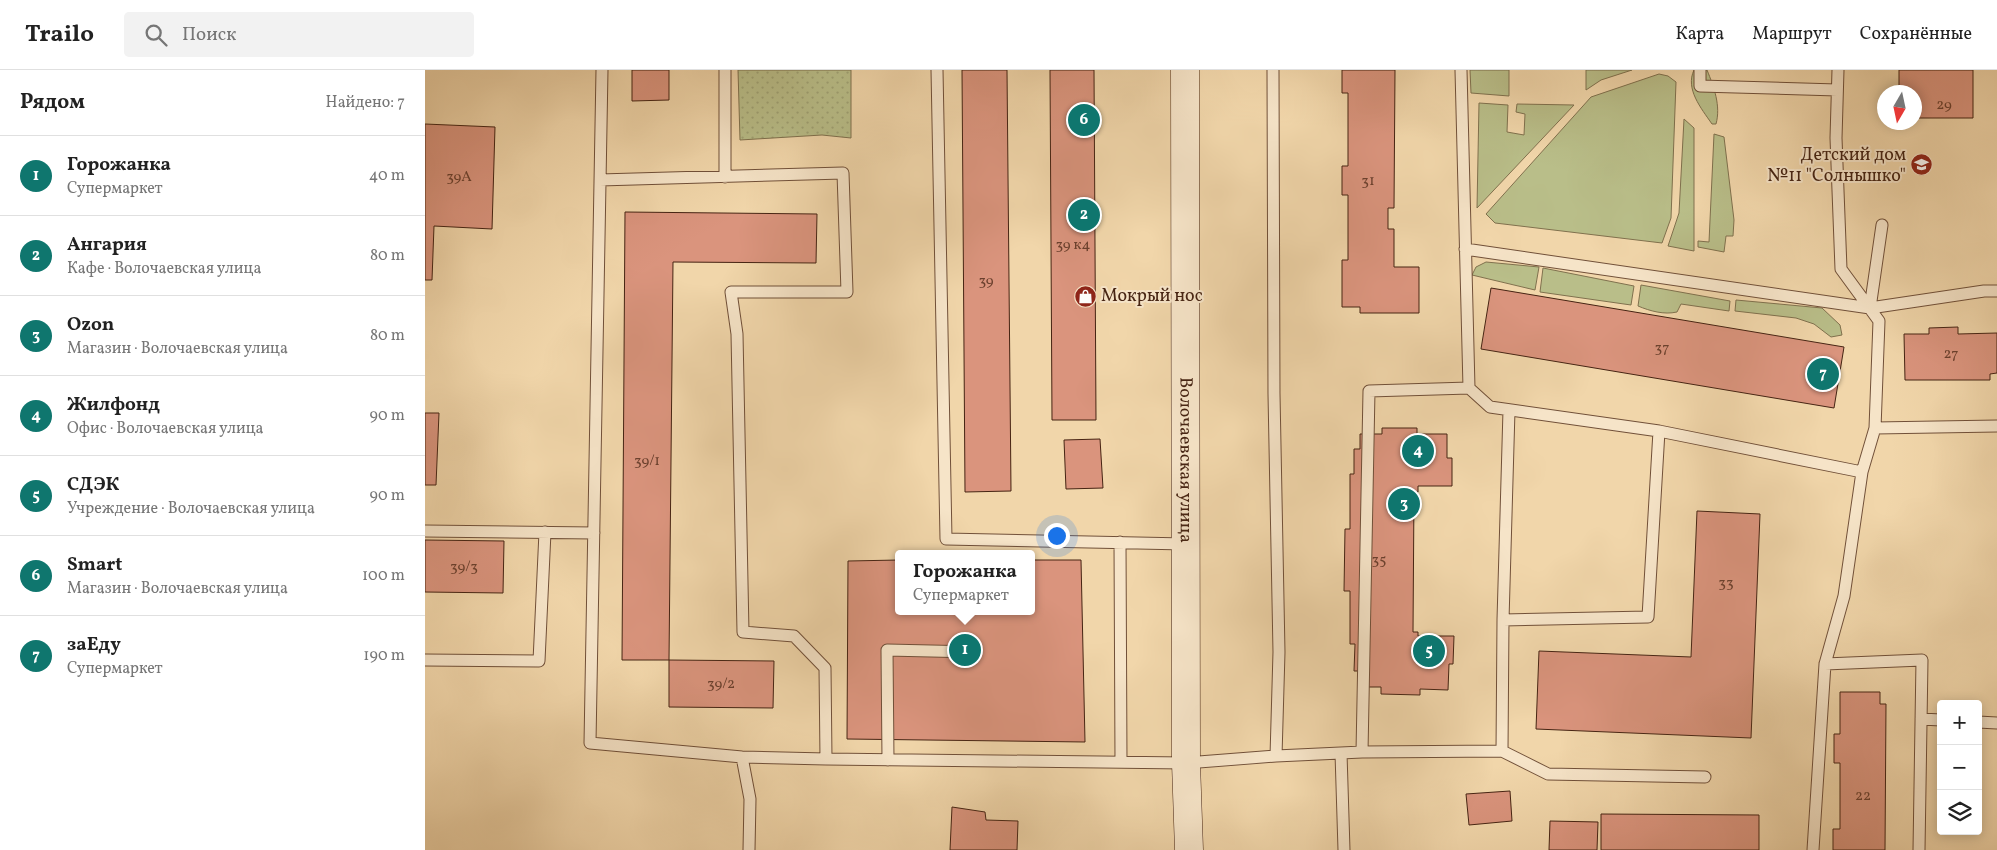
<!DOCTYPE html>
<html lang="ru">
<head>
<meta charset="utf-8">
<style>
  :root { --surface:#fff; --page:#f2f2f2; --text:#222; --muted:#767676; --line:#e0e0e0; --accent:#0f766e }
  body { margin:0; font-family:Vollkorn,serif; background:var(--page); color:var(--text) }
  .controls { position:absolute; right:15px; bottom:15px; display:grid; overflow:hidden; border-radius:5px; box-shadow:0 2px 12px #0003 }
  .controls button { width:45px; height:45px; display:grid; place-items:center; padding:0; border:0; border-bottom:1px solid var(--line); background:var(--surface); color:var(--text); font:25px sans-serif }
  .compass { position:absolute; left:1452px; top:15px; width:45px; height:45px; border-radius:50%; background:var(--surface); box-shadow:0 2px 12px #0003; rotate:189deg }
  .you { position:absolute; left:631px; top:465px; width:18px; height:18px; margin:-12px; border:4px solid #fff; border-radius:50%; background:#1a73e8; box-shadow:0 0 0 8px #1a73e833 }
  .badge { display:grid; place-items:center; width:32px; height:32px; border-radius:50%; background:var(--accent); color:#fff; font-size:16px; font-weight:700 }
  .pin { position:absolute; translate:-50% -50%; border:2px solid #fff; box-shadow:0 1px 5px #0006 }
  .popup { position:absolute; left:470px; top:480px; width:140px; height:65px; box-sizing:border-box; display:grid; place-content:center; border-radius:5px; background:var(--surface); filter:drop-shadow(0 1px 4px #0005); font-size:16px; white-space:nowrap; color:var(--muted) }
  .popup b { font-size:19px; color:var(--text) }
  .popup::after { content:''; position:absolute; left:50%; top:100%; margin-left:-10px; border:10px solid transparent; border-top-color:var(--surface) }
  .list { margin:0; padding:0; list-style:none }
  h2 { display:flex; justify-content:space-between; align-items:center; height:65px; margin:0; padding:0 20px; font-size:21px }
  h2 small { font-size:16px; font-weight:400; color:var(--muted) }
  .list li { display:grid; grid-template-columns:32px 1fr auto; gap:15px; align-items:center; box-sizing:border-box; height:80px; padding:0 20px; border-top:1px solid var(--line) }
  .list b { display:block; font-size:19px; white-space:nowrap }
  .list p { margin:0; font-size:16px; white-space:nowrap; color:var(--muted) }
  .list em { font-size:16px; font-style:normal; color:var(--muted) }
  .icon { flex:none; width:28px; height:28px; fill:none; stroke:currentColor; stroke-width:2; stroke-linecap:round; stroke-linejoin:round }
  .map { position:relative; flex:none; width:1572px; height:780px; overflow:hidden }
  header { display:flex; align-items:center; gap:30px; box-sizing:border-box; height:70px; padding:0 25px; background:var(--surface); border-bottom:1px solid var(--line) }
  header strong { font-size:24px }
  nav { display:flex; gap:28px; margin-inline-start:auto; font-size:18px }
  .search { width:350px; height:45px; background:var(--page); display:flex; align-items:center; gap:12px; box-sizing:border-box; padding:0 18px; border-radius:5px; color:var(--muted); font-size:19px }
  main { display:flex }
  aside { flex:1; background:var(--surface) }
  .map>svg:first-child { display:block }
  .green { fill:#b9be89; stroke:#80714e }
  .park { fill:url(#park-dots); stroke:#80714e }
  .building { fill:#da947d; stroke:#462413 }
  .lines { fill:none; stroke-linecap:round; stroke-linejoin:round }
  .lane-casing { stroke:#715039; stroke-width:13 }
  .secondary-casing { stroke:#462413; stroke-width:29 }
  .lane { stroke:#f6e4c8; stroke-width:11 }
  .secondary { stroke:#f6e4c8; stroke-width:28 }
  .labels { text-anchor:middle; dominant-baseline:central; stroke-width:4; stroke-linejoin:round; paint-order:stroke }
  .number-label { font-size:15px; fill:#6b402e }
  .poi-label { font-size:18px; fill:#462413; stroke:#f6e4c8; text-anchor:end }
  .street-label { font-size:18px; fill:#462413; stroke:#f6e4c8 }
</style>
</head>
<body>
<header>
<strong>Trailo</strong>
<div class="search"><svg class="icon" aria-label="search" viewBox="0 0 24 24"><circle cx="10" cy="10" r="6"/><path d="M15 15l6 6"/></svg>Поиск</div>
<nav><a>Карта</a><a>Маршрут</a><a>Сохранённые</a></nav>
</header>
<main>
<aside>
<h2>Рядом<small>Найдено: 7</small></h2>
<ul class="list">
<li><span class="badge">1</span><div><b>Горожанка</b><p>Супермаркет</p></div><em>40 m</em></li>
<li><span class="badge">2</span><div><b>Ангария</b><p>Кафе · Волочаевская улица</p></div><em>80 m</em></li>
<li><span class="badge">3</span><div><b>Ozon</b><p>Магазин · Волочаевская улица</p></div><em>80 m</em></li>
<li><span class="badge">4</span><div><b>Жилфонд</b><p>Офис · Волочаевская улица</p></div><em>90 m</em></li>
<li><span class="badge">5</span><div><b>СДЭК</b><p>Учреждение · Волочаевская улица</p></div><em>90 m</em></li>
<li><span class="badge">6</span><div><b>Smart</b><p>Магазин · Волочаевская улица</p></div><em>100 m</em></li>
<li><span class="badge">7</span><div><b>заЕду</b><p>Супермаркет</p></div><em>190 m</em></li>
</ul>
</aside>
<div class="map">
<svg width="1572" height="780" viewBox="0 0 1572 780">
  <defs>
    <pattern id="park-dots" width="8" height="8" patternUnits="userSpaceOnUse" patternTransform="scale(1.25)"><rect width="8" height="8" fill="#b9be89"/><path d="M2 2h.1M6 6h.1" fill="none" stroke="#a0a375" stroke-width="1.8" stroke-linecap="round"/></pattern>
  </defs>
  <rect width="100%" height="100%" fill="#f1d6aa"/>
  <filter id="stains"><feTurbulence type="fractalNoise" baseFrequency=".004" numOctaves="4"/><feColorMatrix values="0 0 0 0 .2 0 0 0 0 .09 0 0 0 0 .02 0 0 0 .5 -.17"/></filter>
  <radialGradient id="worn" r=".72"><stop offset=".6" stop-color="#630" stop-opacity="0"/><stop offset="1" stop-color="#630" stop-opacity=".3"/></radialGradient>
  <!-- green -->
  <path class="green" d="M1045,0H1084V26L1046,23Z
    M1161,0H1207L1176,10L1161,20Z
    M1269,0H1282C1289,17 1296,36 1291,54H1287C1276,38 1260,19 1269,0Z
    M1234,4L1243,6L1251,12L1246,148L1237,173L1070,153L1061,144L1166,27Z
    M1054,33L1083,35L1082,62L1099,65L1100,44L1091,42L1092,34L1149,35L1052,138Z
    M1259,49L1269,58V181L1243,176L1254,143Z
    M1289,64L1299,67L1309,150L1308,166H1301L1299,182L1273,177V171L1284,172Z
    M1061,192L1114,197L1110,220L1047,205L1051,197Z
    M1118,198L1209,216L1206,235L1115,222Z
    M1216,215L1305,231L1304,241L1256,234L1252,242C1239,245 1225,241 1213,236Z
    M1311,230L1397,238L1415,255L1417,265L1406,267L1389,254L1371,248L1310,241Z"/>
  <!-- park -->
  <path class="park" d="M313,0H426V68L397,65L315,70Z"/>
  <!-- building -->
  <path class="building" d="M207,0H244V30L207,31Z
    M537,0H582L586,421L540,422Z
    M625,0H669L671,350H627Z
    M917,0H970L969,138H963V159H969V197H994V243H935V237H917V190H923V125H917V96H923V23H917Z
    M1474,0H1548V48H1490V22H1474Z
    M0,54L70,57L67,159L9,156L7,210H0Z
    M200,142L392,144L391,193L248,192L244,590H197Z
    M1066,218L1419,277L1409,338L1056,279Z
    M1533,257V264L1572,263V303L1565,304V310H1480L1479,264H1504V258Z
    M0,343H14L11,415H0Z
    M957,358H992V364H1022V388H1027V416H993V422H989L988,562H993V566H1029L1028,594H1024L1023,620L995,619V625L956,624V617H935V601H929L930,574H925V521H919L920,459H925V404H929V379H935V364H957Z
    M675,369L678,418L641,419L639,370Z
    M1272,441L1335,444L1326,668L1111,659L1114,581L1266,587Z
    M0,470L79,471L78,523L0,522Z
    M474,490V541H606V490H656L660,672L422,669L423,491Z
    M244,590L349,591L348,638L244,637Z
    M1415,622H1455V634H1461L1460,780H1408V759H1415V693H1409V664H1415Z
    M1085,721L1087,751L1044,755L1041,724Z
    M527,737L560,742L561,750L593,751L592,780H525Z
    M1176,744L1334,745V780H1176Z
    M1125,751L1173,752L1172,780H1124Z"/>
  <g class="lines">
    <defs>
      <path id="lane" d="M177,0L165,673L317,687L401,689L761,693L851,686L854,582L849,324L848,0
        M512,0L521,469L761,474
        M1036,0L1044,318
        M1275,0V16L1412,20
        M300,107V0
        M175,110L418,103L422,222H306L312,264L318,562L369,566L400,598L401,689
        M1040,179L1445,238L1559,221H1572
        M1445,238L1457,155
        M1450,358L1572,356
        M0,461L169,463
        M695,472L696,692
        M1078,550L1084,340
        M0,590L114,591L120,462
        M1400,594L1497,590L1494,780
        M1496,649L1516,650
        M1553,652L1572,653
        M1077,681L1123,704L1280,707
        M937,682L944,321L1044,318L1065,337L1234,361L1437,402
        M916,683L919,780
        M851,686L937,682L1077,681L1078,550L1223,547L1234,361
        M317,687L325,729L324,780
        M463,690L462,580L550,582
        M1388,780L1400,594L1419,526L1437,402L1450,358L1454,251L1416,199L1411,68L1413,0"/>
      <g id="secondary">
        <path id="s1" d="M760,0L761,693L764,780"/>
      </g>
    </defs>
    <!-- lane casing -->
    <use href="#lane" class="lane-casing"/>
    <!-- secondary casing -->
    <use href="#secondary" class="secondary-casing"/>
    <!-- lane -->
    <use href="#lane" class="lane"/>
    <!-- secondary -->
    <use href="#secondary" class="secondary"/>
  </g>
  <!-- icons -->
  <defs>
    <symbol id="school-disc" viewBox="-11 -11 22 22"><circle r="9.5" fill="#8f2418" stroke="#f6e4c8"/><path d="M0-5L7-2L0 1L-7-2ZM-4 1L0 2.5L4 1V4Q0 6-4 4Z" fill="#fff"/></symbol>
    <symbol id="shop-disc" viewBox="-11 -11 22 22"><circle r="9.5" fill="#8f2418" stroke="#f6e4c8"/><path d="M-5-2.5h2.3a2.7 3.5 0 0 1 5.4 0H5L5.5 6h-11ZM-1.5-2.5h3a1.5 2.3 0 0 0-3 0Z" fill="#fff"/></symbol>
  </defs>
  <g fill-rule="evenodd">
    <use href="#school-disc" x="1484" y="82" width="25" height="25"/>
    <use href="#shop-disc" x="648" y="214" width="25" height="25"/>
  </g>
  <g class="labels">
    <!-- number labels -->
    <g class="number-label">
      <text x="1519" y="35">29</text>
      <text x="34" y="107">39А</text>
      <text x="943" y="111">31</text>
      <text x="648" y="175">39 к4</text>
      <text x="561" y="211">39</text>
      <text x="1237" y="278">37</text>
      <text x="1526" y="284">27</text>
      <text x="222" y="391">39/1</text>
      <text x="954" y="490">35</text>
      <text x="39" y="497">39/3</text>
      <text x="1301" y="513">33</text>
      <text x="296" y="614">39/2</text>
      <text x="1438" y="726">22</text>
    </g>
    <!-- poi labels -->
    <g class="poi-label">
      <text x="1481" y="85">Детский дом<tspan x="1481" dy="21">№11 "Солнышко"</tspan></text>
      <text x="676" y="226" text-anchor="start">Мокрый нос</text>
    </g>
    <!-- street labels -->
    <g class="street-label">
      <text stroke="none"><textPath href="#s1" startOffset="390">Волочаевская улица</textPath></text>
    </g>
  </g>
  <rect width="100%" height="100%" filter="url(#stains)"/>
  <rect width="100%" height="100%" fill="url(#worn)"/>
</svg>
<div class="controls">
<button>+</button>
<button>−</button>
<button><svg class="icon" aria-label="layers" viewBox="0 0 24 24"><path d="M12 4l9 5-9 5-9-5zM3 14l9 5 9-5"/></svg></button>
</div>
<svg class="compass" viewBox="-18 -18 36 36"><path d="M0-13l5 13h-10z" fill="#e53935"/><path d="M0 13l5-13h-10z" fill="#767676"/></svg>
<div class="you"></div>
<div class="pin badge" style="left:540px;top:580px">1</div>
<div class="popup"><b>Горожанка</b>Супермаркет</div>
<div class="pin badge" style="left:659px;top:145px">2</div>
<div class="pin badge" style="left:979px;top:434px">3</div>
<div class="pin badge" style="left:993px;top:381px">4</div>
<div class="pin badge" style="left:1004px;top:581px">5</div>
<div class="pin badge" style="left:659px;top:50px">6</div>
<div class="pin badge" style="left:1398px;top:304px">7</div>
</div>
</main>
</body>
</html>
